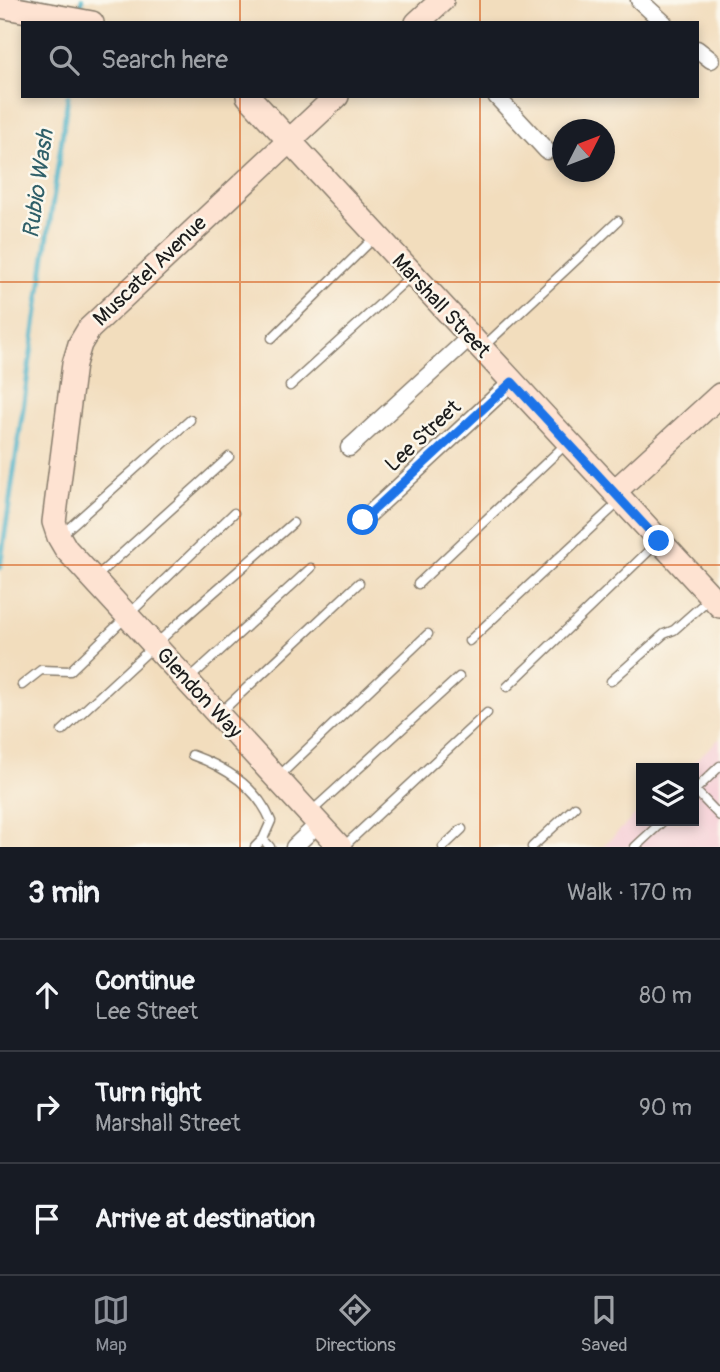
<!DOCTYPE html>
<html lang="en">
<head>
<meta charset="utf-8">
<style>
  :root { --surface:#171b24; --page:#20242c; --text:#f1f3f6; --muted:#9ea1a6; --line:#363941; --accent:#8c9099 }
  body { margin:0; font-family:Pangolin,sans-serif; background:var(--page); color:var(--text) }
  .controls { position:absolute; right:21px; bottom:21px; display:grid; overflow:hidden; border-radius:0px; box-shadow:0 4px 10px #0003 }
  .controls button { width:63px; height:63px; display:grid; place-items:center; padding:0; border:0; border-bottom:2px solid var(--line); background:var(--surface); color:var(--text); font:35px sans-serif }
  .compass { position:absolute; left:552px; top:119px; width:63px; height:63px; border-radius:50%; background:var(--surface); box-shadow:0 4px 10px #0003; rotate:48deg }
  .stop { position:absolute; width:21px; height:21px; margin:-16px; border:5px solid #1a73e8; border-radius:50%; background:#fff }
  .stop.end { background:#1a73e8; border-color:#fff; box-shadow:0 2px 7px #0008 }
  .list { margin:0; padding:0; list-style:none }
  h2 { display:flex; justify-content:space-between; align-items:center; height:91px; margin:0; padding:0 28px; font-size:30px }
  h2 small { font-size:23px; font-weight:400; color:var(--muted) }
  .list li { display:grid; grid-template-columns:46px 1fr auto; gap:21px; align-items:center; box-sizing:border-box; height:112px; padding:0 28px; border-top:2px solid var(--line) }
  .list b { display:block; font-size:26px; white-space:nowrap }
  .list p { margin:0; font-size:23px; white-space:nowrap; color:var(--muted) }
  .list em { font-size:23px; font-style:normal; color:var(--muted) }
  .icon { flex:none; width:38px; height:38px; fill:none; stroke:currentColor; stroke-width:2; stroke-linecap:round; stroke-linejoin:round }
  .map { position:relative; flex:none; width:720px; height:847px; overflow:hidden }
  .search { position:absolute; background:var(--surface); box-shadow:0 4px 10px #0003; left:21px; right:21px; top:21px; height:77px; display:flex; align-items:center; gap:18px; box-sizing:border-box; padding:0 24px; border-radius:0px; color:var(--muted); font-size:26px }
  .sheet { height:427px; background:var(--surface) }
  nav { display:flex; justify-content:space-around; align-items:center; box-sizing:border-box; height:98px; border-top:2px solid var(--line); background:var(--surface); font-size:19px; color:var(--muted) }
  nav a { display:grid; justify-items:center; gap:4px }
  nav .on { color:var(--accent) }
  .map>svg:first-child { display:block }
  .built { fill:#f6cfd7 }
  .lines { fill:none; stroke-linecap:round; stroke-linejoin:round }
  .stream { stroke:#47b0c6; stroke-width:5 }
  .lane-casing { stroke:#877c6c; stroke-width:11 }
  .street-casing { stroke:#877c6c; stroke-width:19 }
  .secondary-casing { stroke:#877c6c; stroke-width:26 }
  .lane { stroke:#fff; stroke-width:8 }
  .street { stroke:#fff; stroke-width:16 }
  .secondary { stroke:#fee3d2; stroke-width:23 }
  .route { stroke:#1a73e8; stroke-width:9 }
  .grid { fill:none; stroke:#d4530e; stroke-width:2; stroke-opacity:0.55 }
  .labels { text-anchor:middle; dominant-baseline:central; stroke-width:5; stroke-linejoin:round; paint-order:stroke }
  .street-label { font-size:21px; fill:#1c1c1c; stroke:#fbf7ec }
  .water-label { font-size:23px; font-style:italic; fill:#2f5f68; stroke:#fbf7ec }
</style>
</head>
<body>
<div class="map">
<svg width="720" height="847" viewBox="0 0 720 847">
  <rect width="100%" height="100%" fill="#fbf7ec"/>
  <filter id="ink" filterUnits="userSpaceOnUse"><feTurbulence type="fractalNoise" baseFrequency=".0143" numOctaves="2"/><feDisplacementMap in="SourceGraphic" scale="14" xChannelSelector="R" yChannelSelector="G"/><feConvolveMatrix kernelMatrix="1 2 1 2 8 2 1 2 1" color-interpolation-filters="sRGB"/></filter>
  <filter id="wash" filterUnits="userSpaceOnUse"><feTurbulence type="fractalNoise" baseFrequency=".00686" numOctaves="4" result="noise"/><feDisplacementMap in="SourceGraphic" scale="28" xChannelSelector="R" yChannelSelector="G"/><feGaussianBlur stdDeviation="1.57" result="paint"/><feColorMatrix in="noise" values="0 0 0 0 0 0 0 0 0 0 0 0 0 0 0 0 0 1.4 0 .05"/><feComposite in="paint" operator="in"/></filter>
  <g filter="url(#wash)">
    <rect width="100%" height="100%" fill="#f2ddbd"/>
    <!-- built -->
    <path class="built" d="M720,738V847H602L641,810V821H694V768H687Z"/>
    <g class="lines">
      <!-- stream -->
      <path class="stream" d="M80,14L82,0
        M0,568L68,96"/>
    </g>
  </g>
  <g filter="url(#ink)">
    <g class="lines">
      <defs>
        <path id="lane" d="M272,338L376,236
          M482,348L618,221
          M290,386L412,275
          M61,535L190,420
          M96,577L229,457
          M418,584L566,444
          M469,641L619,502
          M190,678L311,568
          M611,681L664,634L674,630L709,599
          M22,685L41,670L70,671L234,513
          M507,687L657,543
          M221,712L359,583
          M62,731L182,620L293,523
          M192,755C225,767 257,787 271,821L263,839
          M279,776L428,634
          M695,790L720,816
          M694,791L720,766
          M312,811L459,677
          M255,847L263,839L270,847
          M343,847L487,713
          M443,847L462,829
          M532,847L575,807
          M635,847L663,821"/>
        <path id="street" d="M639,0L664,23
          M697,49L711,60
          M496,96L547,151
          M349,448L470,337
          M363,520L512,382
          M294,847L319,823"/>
        <path id="secondary" d="M0,6L92,23
          M417,23L442,0
          M248,96L720,606
          M337,96L89,329L80,344L74,364L54,522L59,537L66,549L340,847
          M614,492L720,395"/>
      </defs>
      <!-- lane casing -->
      <use href="#lane" class="lane-casing"/>
      <!-- street casing -->
      <use href="#street" class="street-casing"/>
      <!-- secondary casing -->
      <use href="#secondary" class="secondary-casing"/>
      <!-- lane -->
      <use href="#lane" class="lane"/>
      <!-- street -->
      <use href="#street" class="street"/>
      <!-- secondary -->
      <use href="#secondary" class="secondary"/>
    </g>
  </g>
  <g class="lines" filter="url(#ink)">
    <!-- route -->
    <path class="route" d="M363,520L512,382L659,541"/>
  </g>
  <!-- grid -->
  <path class="grid" d="M240,0V23M480,0V23M240,96V847M480,96V847M0,282H720M0,565H720"/>
  <g class="labels">
    <!-- street labels -->
    <g class="street-label">
      <text transform="translate(150 271) rotate(-44)">Muscatel Avenue</text>
      <text transform="translate(441 306) rotate(47)">Marshall Street</text>
      <text transform="translate(423 436) rotate(-43)">Lee Street</text>
      <text transform="translate(199 693) rotate(47)">Glendon Way</text>
    </g>
    <!-- water labels -->
    <g class="water-label">
      <text transform="translate(38 184) rotate(-82)">Rubio Wash</text>
    </g>
  </g>
</svg>
<div class="controls">
<button><svg class="icon" aria-label="layers" viewBox="0 0 24 24"><path d="M12 4l9 5-9 5-9-5zM3 14l9 5 9-5"/></svg></button>
</div>
<svg class="compass" viewBox="-18 -18 36 36"><path d="M0-13l5 13h-10z" fill="#e53935"/><path d="M0 13l5-13h-10z" fill="#9ea1a6"/></svg>
<div class="stop" style="left:363px;top:520px"></div>
<div class="stop end" style="left:659px;top:541px"></div>
<div class="search"><svg class="icon" aria-label="search" viewBox="0 0 24 24"><circle cx="10" cy="10" r="6"/><path d="M15 15l6 6"/></svg>Search here</div>
</div>
<section class="sheet">
<h2>3 min<small>Walk · 170 m</small></h2>
<ul class="list">
<li><svg class="icon" aria-label="ahead" viewBox="0 0 24 24"><path d="M12 20V5M6 11l6-6 6 6"/></svg><div><b>Continue</b><p>Lee Street</p></div><em>80 m</em></li>
<li><svg class="icon" aria-label="right" viewBox="0 0 24 24"><path d="M7 20v-9h11M14 6l5 5-5 5"/></svg><div><b>Turn right</b><p>Marshall Street</p></div><em>90 m</em></li>
<li><svg class="icon" aria-label="arrive" viewBox="0 0 24 24"><path d="M6 21V4h12l-3 4 3 4H6"/></svg><div><b>Arrive at destination</b></div></li>
</ul>
</section>
<nav>
<a class="on"><svg class="icon" aria-label="map" viewBox="0 0 24 24"><path d="M3 6l6-2 6 2 6-2v14l-6 2-6-2-6 2zM9 4v14M15 6v14"/></svg>Map</a>
<a><svg class="icon" aria-label="directions" viewBox="0 0 24 24"><path d="M12 3l9 9-9 9-9-9zM9 14v-3h6M13 9l2 2-2 2"/></svg>Directions</a>
<a><svg class="icon" aria-label="saved" viewBox="0 0 24 24"><path d="M7 4h10v16l-5-4-5 4z"/></svg>Saved</a>
</nav>
</body>
</html>
